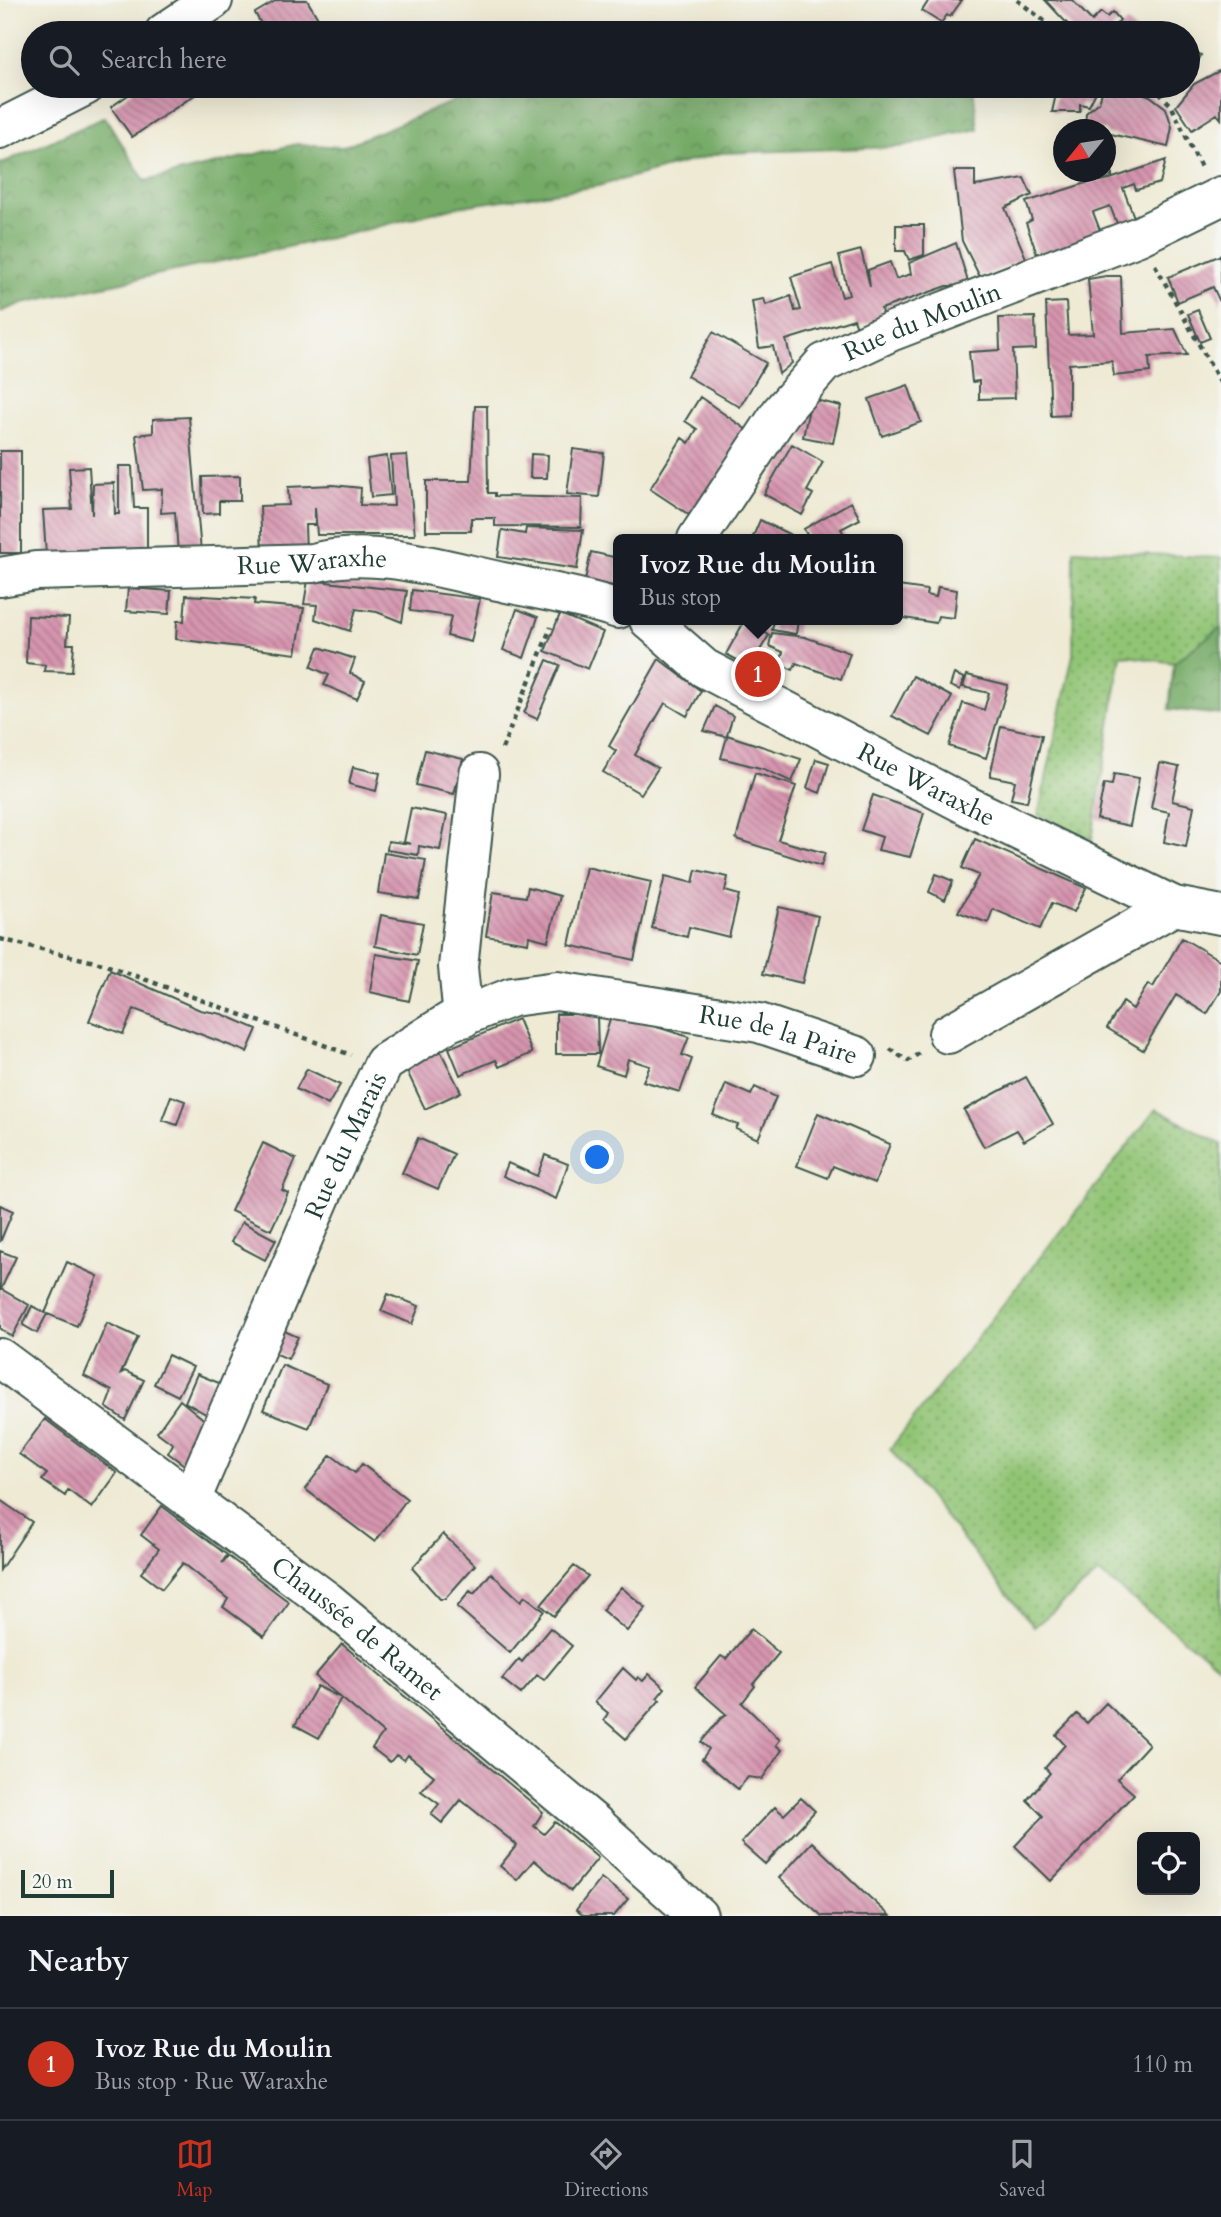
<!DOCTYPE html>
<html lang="en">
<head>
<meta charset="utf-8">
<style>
  :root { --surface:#171b24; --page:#20242c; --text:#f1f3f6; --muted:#9ea1a6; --line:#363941; --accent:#c8321e }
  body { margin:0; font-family:Cardo,serif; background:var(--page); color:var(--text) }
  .controls { position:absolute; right:21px; bottom:21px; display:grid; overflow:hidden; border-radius:10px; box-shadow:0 7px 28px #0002 }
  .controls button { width:63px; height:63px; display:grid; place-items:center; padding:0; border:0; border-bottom:2px solid var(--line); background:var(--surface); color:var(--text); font:35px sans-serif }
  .compass { position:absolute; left:1053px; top:119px; width:63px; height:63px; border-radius:50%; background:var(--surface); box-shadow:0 7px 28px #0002; rotate:240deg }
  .scale { position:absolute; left:21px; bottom:18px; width:93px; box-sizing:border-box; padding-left:7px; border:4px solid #1f3d34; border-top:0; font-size:19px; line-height:24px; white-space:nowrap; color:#1f3d34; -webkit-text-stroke:5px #f6f6f2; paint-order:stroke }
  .you { position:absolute; left:598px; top:1158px; width:24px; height:24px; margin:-18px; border:5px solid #fff; border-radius:50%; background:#1a73e8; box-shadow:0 0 0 10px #1a73e833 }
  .badge { display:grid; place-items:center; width:46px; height:46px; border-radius:50%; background:var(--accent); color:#fff; font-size:23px; font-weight:700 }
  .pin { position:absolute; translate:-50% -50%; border:4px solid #fff; box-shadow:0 2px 7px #0006 }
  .popup { position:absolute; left:613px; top:534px; width:290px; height:91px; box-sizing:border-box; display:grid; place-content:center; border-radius:10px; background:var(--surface); filter:drop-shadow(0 2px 5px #0005); font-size:23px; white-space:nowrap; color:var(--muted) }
  .popup b { font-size:26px; color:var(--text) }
  .popup::after { content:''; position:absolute; left:50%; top:100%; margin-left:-14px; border:14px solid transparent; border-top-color:var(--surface) }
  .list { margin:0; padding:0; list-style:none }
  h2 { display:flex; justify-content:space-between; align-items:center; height:91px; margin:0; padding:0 28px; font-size:30px }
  h2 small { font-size:23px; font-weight:400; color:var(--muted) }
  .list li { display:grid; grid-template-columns:46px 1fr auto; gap:21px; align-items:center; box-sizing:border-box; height:112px; padding:0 28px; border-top:2px solid var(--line) }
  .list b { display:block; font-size:26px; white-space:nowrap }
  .list p { margin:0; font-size:23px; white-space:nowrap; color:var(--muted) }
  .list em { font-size:23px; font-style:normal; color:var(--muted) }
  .icon { flex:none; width:38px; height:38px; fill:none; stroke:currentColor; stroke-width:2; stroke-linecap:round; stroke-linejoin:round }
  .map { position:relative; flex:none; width:1221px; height:1916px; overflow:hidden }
  .search { position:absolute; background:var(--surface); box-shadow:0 7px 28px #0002; left:21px; right:21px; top:21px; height:77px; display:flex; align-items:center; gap:18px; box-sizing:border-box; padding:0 24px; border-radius:38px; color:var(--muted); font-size:26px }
  .sheet { height:203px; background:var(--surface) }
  nav { display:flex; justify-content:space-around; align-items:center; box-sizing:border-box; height:98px; border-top:2px solid var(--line); background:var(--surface); font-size:19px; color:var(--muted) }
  nav a { display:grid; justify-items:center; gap:4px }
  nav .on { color:var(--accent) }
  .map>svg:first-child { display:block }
  .grass { fill:url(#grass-dots); stroke:#588054; stroke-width:2 }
  .forest { fill:url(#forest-crowns); stroke:#4a744d; stroke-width:2 }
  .building { fill:url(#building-back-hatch) }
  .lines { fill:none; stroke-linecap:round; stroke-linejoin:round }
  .minor-casing { stroke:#3e574c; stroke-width:42 }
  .major-casing { stroke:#3e574c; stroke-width:42 }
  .path { stroke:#3e574c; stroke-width:4.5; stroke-dasharray:5 5; stroke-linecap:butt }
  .minor { stroke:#fff; stroke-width:38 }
  .major { stroke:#fff; stroke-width:38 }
  .labels { text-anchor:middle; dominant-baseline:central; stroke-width:5; stroke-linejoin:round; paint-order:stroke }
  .street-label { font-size:26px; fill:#1f3d34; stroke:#f6f6f2 }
</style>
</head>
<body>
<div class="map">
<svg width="1221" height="1916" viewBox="0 0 1221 1916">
  <defs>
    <pattern id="grass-dots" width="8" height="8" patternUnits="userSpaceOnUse" patternTransform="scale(1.75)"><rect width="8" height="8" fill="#91c475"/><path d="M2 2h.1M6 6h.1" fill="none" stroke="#76a061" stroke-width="1.8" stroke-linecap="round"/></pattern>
    <pattern id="forest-crowns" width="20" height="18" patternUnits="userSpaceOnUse" patternTransform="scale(1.75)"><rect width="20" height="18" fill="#74aa66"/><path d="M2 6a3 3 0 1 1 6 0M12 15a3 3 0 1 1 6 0" fill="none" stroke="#5f8c55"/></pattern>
    <pattern id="building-back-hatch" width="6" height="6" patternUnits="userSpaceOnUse" patternTransform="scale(1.75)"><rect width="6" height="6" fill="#d694ae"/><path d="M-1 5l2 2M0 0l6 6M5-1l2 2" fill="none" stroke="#ad7a8e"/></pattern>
  </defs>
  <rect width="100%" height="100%" fill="#f6f6f2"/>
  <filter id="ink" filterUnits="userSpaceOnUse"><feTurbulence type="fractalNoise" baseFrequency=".0143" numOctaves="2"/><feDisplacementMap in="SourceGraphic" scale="14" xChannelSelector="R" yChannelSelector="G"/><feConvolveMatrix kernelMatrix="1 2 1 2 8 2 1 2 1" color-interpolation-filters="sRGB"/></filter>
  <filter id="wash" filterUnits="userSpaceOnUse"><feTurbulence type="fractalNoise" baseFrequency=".00686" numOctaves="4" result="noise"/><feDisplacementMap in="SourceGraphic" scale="28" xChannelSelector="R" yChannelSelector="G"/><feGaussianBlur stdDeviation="1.57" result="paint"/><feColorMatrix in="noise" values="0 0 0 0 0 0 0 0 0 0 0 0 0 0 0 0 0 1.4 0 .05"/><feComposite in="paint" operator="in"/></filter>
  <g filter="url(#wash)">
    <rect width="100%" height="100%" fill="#eeead4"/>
    <!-- grass -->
    <path class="grass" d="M1074,550L1221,558V627L1174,663L1121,655L1092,840L1038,815L1073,655Z
      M1156,1109L1221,1144V1668L1099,1573L1034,1627L890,1449Z"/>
    <!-- forest -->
    <path class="forest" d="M545,86L671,89L689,86H973L978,129L899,147L721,153L598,186L456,207L349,234L23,303L0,312V164L105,117L145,181L297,144L342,147L469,95Z
      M1221,627V715L1169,709L1174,663Z"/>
    <g id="blocks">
      <!-- building -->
      <path class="building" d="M277,0H307L326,32L266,33L255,13Z
        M929,0H962L950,17L947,15L941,23L922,11Z
        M1045,0H1072L1092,21L1101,12L1107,17L1113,12L1120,20L1109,33H1076Z
        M1127,23L1138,33H1121L1118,30Z
        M1188,49L1201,55L1188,85Z
        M1221,70V119L1217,114L1192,130L1176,106L1194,84Z
        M141,86H208L132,137L111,107Z
        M1080,86H1099L1089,106L1080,104V112H1052L1057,90L1076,96Z
        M1104,86H1125L1150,96L1166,108L1172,127L1168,147L1106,133V130H1085L1086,113L1099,102Z
        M1106,144L1112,145V176L1096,177L1095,172H1106Z
        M1166,160L1160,183L1136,190L1134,184L1123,188L1135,220L1118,226L1110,206L1093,212L1101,233L1049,254L1048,251L1037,254L1026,223L1032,220L1026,202L1099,179L1100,181L1110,179Z
        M954,171H975V186L1024,178L1032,195L1005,208L1026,258L980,277L962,241Z
        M896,225H924V255L909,260L905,251H896Z
        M956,243L969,285L947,286L881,309L883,318L857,327L854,319L786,340L792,363L779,374L773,346L759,348L752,301L764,299L766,305L791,296L795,311L801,310L791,277L832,264L842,297L849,295L839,256L861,250L870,287L868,270L890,262L896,279L911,274L909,263Z
        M1221,255V304L1213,287L1178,302L1168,277Z
        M1106,276H1121L1123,333L1175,329L1187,355L1149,357L1150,372L1114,376L1112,361L1069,364V415L1051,416L1046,303L1066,302L1068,335L1093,334L1088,279Z
        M1198,310L1210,338L1200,342L1188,314Z
        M1035,317L1036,349L1013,350L1015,398L979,399V381L972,382L969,352L1000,350L999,318Z
        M713,332L766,363L740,407L687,376Z
        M908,385L921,422L882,436L869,399Z
        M700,397L747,430L694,518L650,489L682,438L689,443L697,429L685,421Z
        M811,399L841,406L833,443L803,437Z
        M475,406H487L488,493H495V496L582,498L581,527L495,526V518H471V531H426V481H471Z
        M189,417L201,552L178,553L175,512L161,513L162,489L143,490L136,435L153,433V419Z
        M792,444L823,462L807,491L813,494L802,515L764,494Z
        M573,449L604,453L599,497L567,494Z
        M0,451H21V553H0Z
        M531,454L548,455L547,478H530Z
        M407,455L415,535H317L315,508V525H305L306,552L262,553L260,506L289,505L288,487L333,485L361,488L360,505L394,506L391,456Z
        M387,456L391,495L371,497L367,459Z
        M119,466H132L134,508H147V549L46,555L43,510L72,509L69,468L89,467L92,515L93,484L114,483L115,514H119Z
        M240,476V501H219V513L203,514L202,477Z
        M851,502L860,519L841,529L847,539H809L804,529Z
        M760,520L799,539H752Z
        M526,528L583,530L577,569L498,557L502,530L525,534Z
        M591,552L618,558V587L585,580Z
        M308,580L407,591L402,622L377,612L356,609L350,631L315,619L317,605L304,604Z
        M898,586L927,590L926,595L936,597L938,587L957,590L954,618L938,616L936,623L898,617Z
        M128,588L171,591L169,614L126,611Z
        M412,590L480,599L471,642L447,636L451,616L410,611Z
        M186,595L255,599L254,604L304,608L296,654L176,639L177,621H184Z
        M517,609L538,617L524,658L503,650Z
        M560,614L603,632L588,669L545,651Z
        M28,616L69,618L67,644H74L72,672L44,671L45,665L26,663Z
        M745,620H770L764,632L769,635L750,667L726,654Z
        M774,620H798L796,634L772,630Z
        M772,633L805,637L850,653L841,679L796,663L793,670L779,664L783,652L769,646Z
        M319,647L355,659L350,673L365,681L357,699L324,685L329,675L311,667Z
        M659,659L701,691L687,716L665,703L635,755L658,768L641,794L603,772L616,751L609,746Z
        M547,660L560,665L537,719L524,713Z
        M954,674L964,678L960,690L950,686Z
        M967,675L1008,685L986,758L949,746L963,703L984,710L989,693L963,687Z
        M913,676L952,697L931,736L892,716Z
        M715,706L733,716L727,735L801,759L792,782L764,769L721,758L727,737L704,731Z
        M1001,726L1042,735L1027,802L1011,799L1015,781L990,776Z
        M425,750L463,759L454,794L416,785Z
        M816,759L829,763L820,793L807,788Z
        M1160,763L1179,767L1172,801L1194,806L1186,847L1164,842L1169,812L1151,808Z
        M353,767L380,773L376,791L349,784Z
        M755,773L796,786L778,840L825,853L821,866L736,839Z
        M1114,774L1139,778L1130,826L1097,819L1104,784L1112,785Z
        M873,795L924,813L910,857L878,850L882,837L861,830Z
        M411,808L447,815L440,850L419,846L418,855L387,850L388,841L411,844L404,842Z
        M975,839L1086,888L1074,912L1052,903L1040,929L993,909L988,923L958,912L979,875L962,868Z
        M384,853L426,860L419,899L378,893Z
        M586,867L651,882L634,960L569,945Z
        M696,870L728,877L725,891L739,895L729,937L689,927L687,937L652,928L665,876L693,883Z
        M936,874L953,881L945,900L929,892Z
        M528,887L560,896L548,941L529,936L528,943L486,936L493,892L526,897Z
        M779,907L818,916L802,983L763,974Z
        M381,915L423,923L417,955L375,946Z
        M1182,938L1221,961V991L1207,1014L1176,995L1143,1050L1107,1028L1123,1002L1133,1009L1148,984L1153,987Z
        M376,954L418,961L409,1001L370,992Z
        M110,970L200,1010L222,1014L257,1029L247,1052L134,1009L123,1034L89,1021Z
        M612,1013L689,1037L682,1055L692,1059L680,1092L643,1081L650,1066L628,1059L624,1075L596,1066Z
        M556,1014H597L598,1054H556Z
        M518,1019L532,1053L499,1067L496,1060L460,1075L449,1048Z
        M440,1050L461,1092L425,1109L405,1067Z
        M307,1069L340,1085L328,1105L296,1089Z
        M1026,1077L1053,1124L1024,1141L1017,1130L984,1147L964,1110Z
        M726,1084L751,1095L755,1087L776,1097L758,1139L736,1129L738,1125L713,1115Z
        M171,1096L185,1101L177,1125L162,1120Z
        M818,1113L890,1144L875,1183L833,1166L828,1178L797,1166Z
        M418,1138L454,1154L438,1189L402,1173Z
        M263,1143L296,1159L282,1190L288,1193L271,1230L231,1211Z
        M545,1155L568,1164L556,1199L503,1176L508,1163L537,1176Z
        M0,1205L13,1211L0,1242Z
        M242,1222L276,1240L265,1260L231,1242Z
        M0,1251L16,1257L1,1289L29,1305L12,1337L0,1328Z
        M67,1262L98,1276L77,1326L45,1313Z
        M388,1294L419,1306L412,1324L381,1311Z
        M32,1306L47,1314L37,1333L23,1325Z
        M107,1323L138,1337L121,1373L125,1371L144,1380L125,1420L106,1407L112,1391L84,1376Z
        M280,1329L298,1337L288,1359L270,1351Z
        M168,1355L193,1367L178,1396L154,1384Z
        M282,1365L327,1384L309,1428L263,1410Z
        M197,1374L224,1385L211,1417L185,1402Z
        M180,1400L207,1422L187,1467L168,1453L173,1444L157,1432Z
        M45,1419L117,1473L92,1508L68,1490L65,1496L42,1480L47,1474L19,1454Z
        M331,1455L355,1473L362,1464L407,1499L375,1542L305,1489Z
        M0,1500L32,1522L0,1570Z
        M162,1506L227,1555L222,1563L228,1556L289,1602L264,1637L223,1607L228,1599L183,1563L162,1589L141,1573L159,1549L141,1535Z
        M443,1534L475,1565L445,1599H440L412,1568Z
        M574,1566L588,1576L554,1616L541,1605Z
        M491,1573L521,1601L525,1596L544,1611L510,1653L457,1607L470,1591L474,1594Z
        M621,1587L646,1608L627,1631L602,1610Z
        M550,1628L572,1646L544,1680L537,1675L521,1694L502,1679L519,1659L522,1662Z
        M751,1629L779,1653L753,1684L755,1686L742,1703L780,1740L776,1745L782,1750L762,1779L748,1777L738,1789L702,1759L709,1749L701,1742L721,1718L727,1715L695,1687L721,1656L726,1659Z
        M342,1644L543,1812L534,1826L544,1834L555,1822L598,1858L571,1891L534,1860L517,1880L500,1866L517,1845L461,1800L442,1823L431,1814L439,1804L421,1791L434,1776L408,1755L404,1760L396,1755L390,1762L372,1748L383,1733L315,1676Z
        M623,1668L636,1680L638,1677L643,1681L649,1674L665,1688L657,1698L660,1700L626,1739L604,1720L608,1713L595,1702Z
        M317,1686L341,1698L319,1738L295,1725Z
        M1106,1703L1149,1744L1117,1779L1134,1794L1051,1881L1015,1846L1043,1816L1027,1800L1050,1773L1045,1768L1065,1745L1056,1735L1077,1714L1087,1723Z
        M801,1798L815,1811L765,1864L741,1843L775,1807L784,1815Z
        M812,1842L866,1894L890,1916H822L779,1878Z
        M601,1878L628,1899L614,1916H584L576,1910Z"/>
    </g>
  </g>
  <g filter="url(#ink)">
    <use href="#blocks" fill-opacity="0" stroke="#3e574c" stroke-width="2"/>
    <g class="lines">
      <defs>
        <g id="minor">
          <path id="s1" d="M697,539L781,412L824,363L890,332L1139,236L1221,196"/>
          <path id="s2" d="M0,577L36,571L313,563C373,546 444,570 503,582C542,591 580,596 618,609"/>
          <path id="s3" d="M649,620L704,668L970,807L1174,906L1221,915"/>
          <path d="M463,1018L458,967L479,774"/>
          <path d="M948,1034L1174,906"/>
          <path id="s4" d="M191,1500L331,1173L384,1063L449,1022L512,997L557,991L759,1023L857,1056"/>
        </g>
        <g id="major">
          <path d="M164,33L213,0"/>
          <path d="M0,129L85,86"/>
          <path id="s5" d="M0,1358L327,1601L596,1825L698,1916"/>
        </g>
      </defs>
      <!-- minor casing -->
      <use href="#minor" class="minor-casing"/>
      <!-- major casing -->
      <use href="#major" class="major-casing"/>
      <!-- path -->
      <path class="path" d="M1017,0L1060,33
        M1152,86L1171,105L1202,170
        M1155,265L1221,384
        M502,749L551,627
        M0,939L103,964L351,1055
        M890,1049L908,1061L921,1052"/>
      <!-- minor -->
      <use href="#minor" class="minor"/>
      <!-- major -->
      <use href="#major" class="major"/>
    </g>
  </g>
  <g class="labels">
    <!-- street labels -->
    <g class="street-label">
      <text stroke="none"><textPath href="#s1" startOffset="324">Rue du Moulin</textPath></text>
      <text stroke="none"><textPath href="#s2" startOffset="313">Rue Waraxhe</textPath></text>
      <text stroke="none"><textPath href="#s3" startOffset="324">Rue Waraxhe</textPath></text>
      <text stroke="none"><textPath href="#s4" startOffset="894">Rue de la Paire</textPath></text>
      <text stroke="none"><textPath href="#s4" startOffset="387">Rue du Marais</textPath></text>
      <text stroke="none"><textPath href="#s5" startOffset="448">Chaussée de Ramet</textPath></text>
    </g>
  </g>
</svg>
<div class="controls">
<button><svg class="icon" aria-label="locate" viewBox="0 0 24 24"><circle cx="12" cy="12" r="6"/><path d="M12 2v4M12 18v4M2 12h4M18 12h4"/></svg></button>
</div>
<svg class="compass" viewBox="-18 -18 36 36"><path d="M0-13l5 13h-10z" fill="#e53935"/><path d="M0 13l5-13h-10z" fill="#9ea1a6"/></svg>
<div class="scale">20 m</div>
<div class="you"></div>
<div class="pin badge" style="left:758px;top:674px">1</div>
<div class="popup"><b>Ivoz Rue du Moulin</b>Bus stop</div>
<div class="search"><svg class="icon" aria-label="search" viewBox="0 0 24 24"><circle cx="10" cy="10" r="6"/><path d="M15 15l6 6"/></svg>Search here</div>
</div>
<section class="sheet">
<h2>Nearby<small></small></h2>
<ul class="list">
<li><span class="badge">1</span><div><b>Ivoz Rue du Moulin</b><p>Bus stop · Rue Waraxhe</p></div><em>110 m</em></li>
</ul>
</section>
<nav>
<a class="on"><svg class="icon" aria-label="map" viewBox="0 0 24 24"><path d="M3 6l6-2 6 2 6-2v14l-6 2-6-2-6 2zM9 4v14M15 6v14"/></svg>Map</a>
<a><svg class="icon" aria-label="directions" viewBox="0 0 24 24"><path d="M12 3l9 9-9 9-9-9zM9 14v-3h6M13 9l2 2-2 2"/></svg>Directions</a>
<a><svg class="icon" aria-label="saved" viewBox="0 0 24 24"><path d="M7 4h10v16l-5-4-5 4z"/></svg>Saved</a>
</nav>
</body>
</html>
